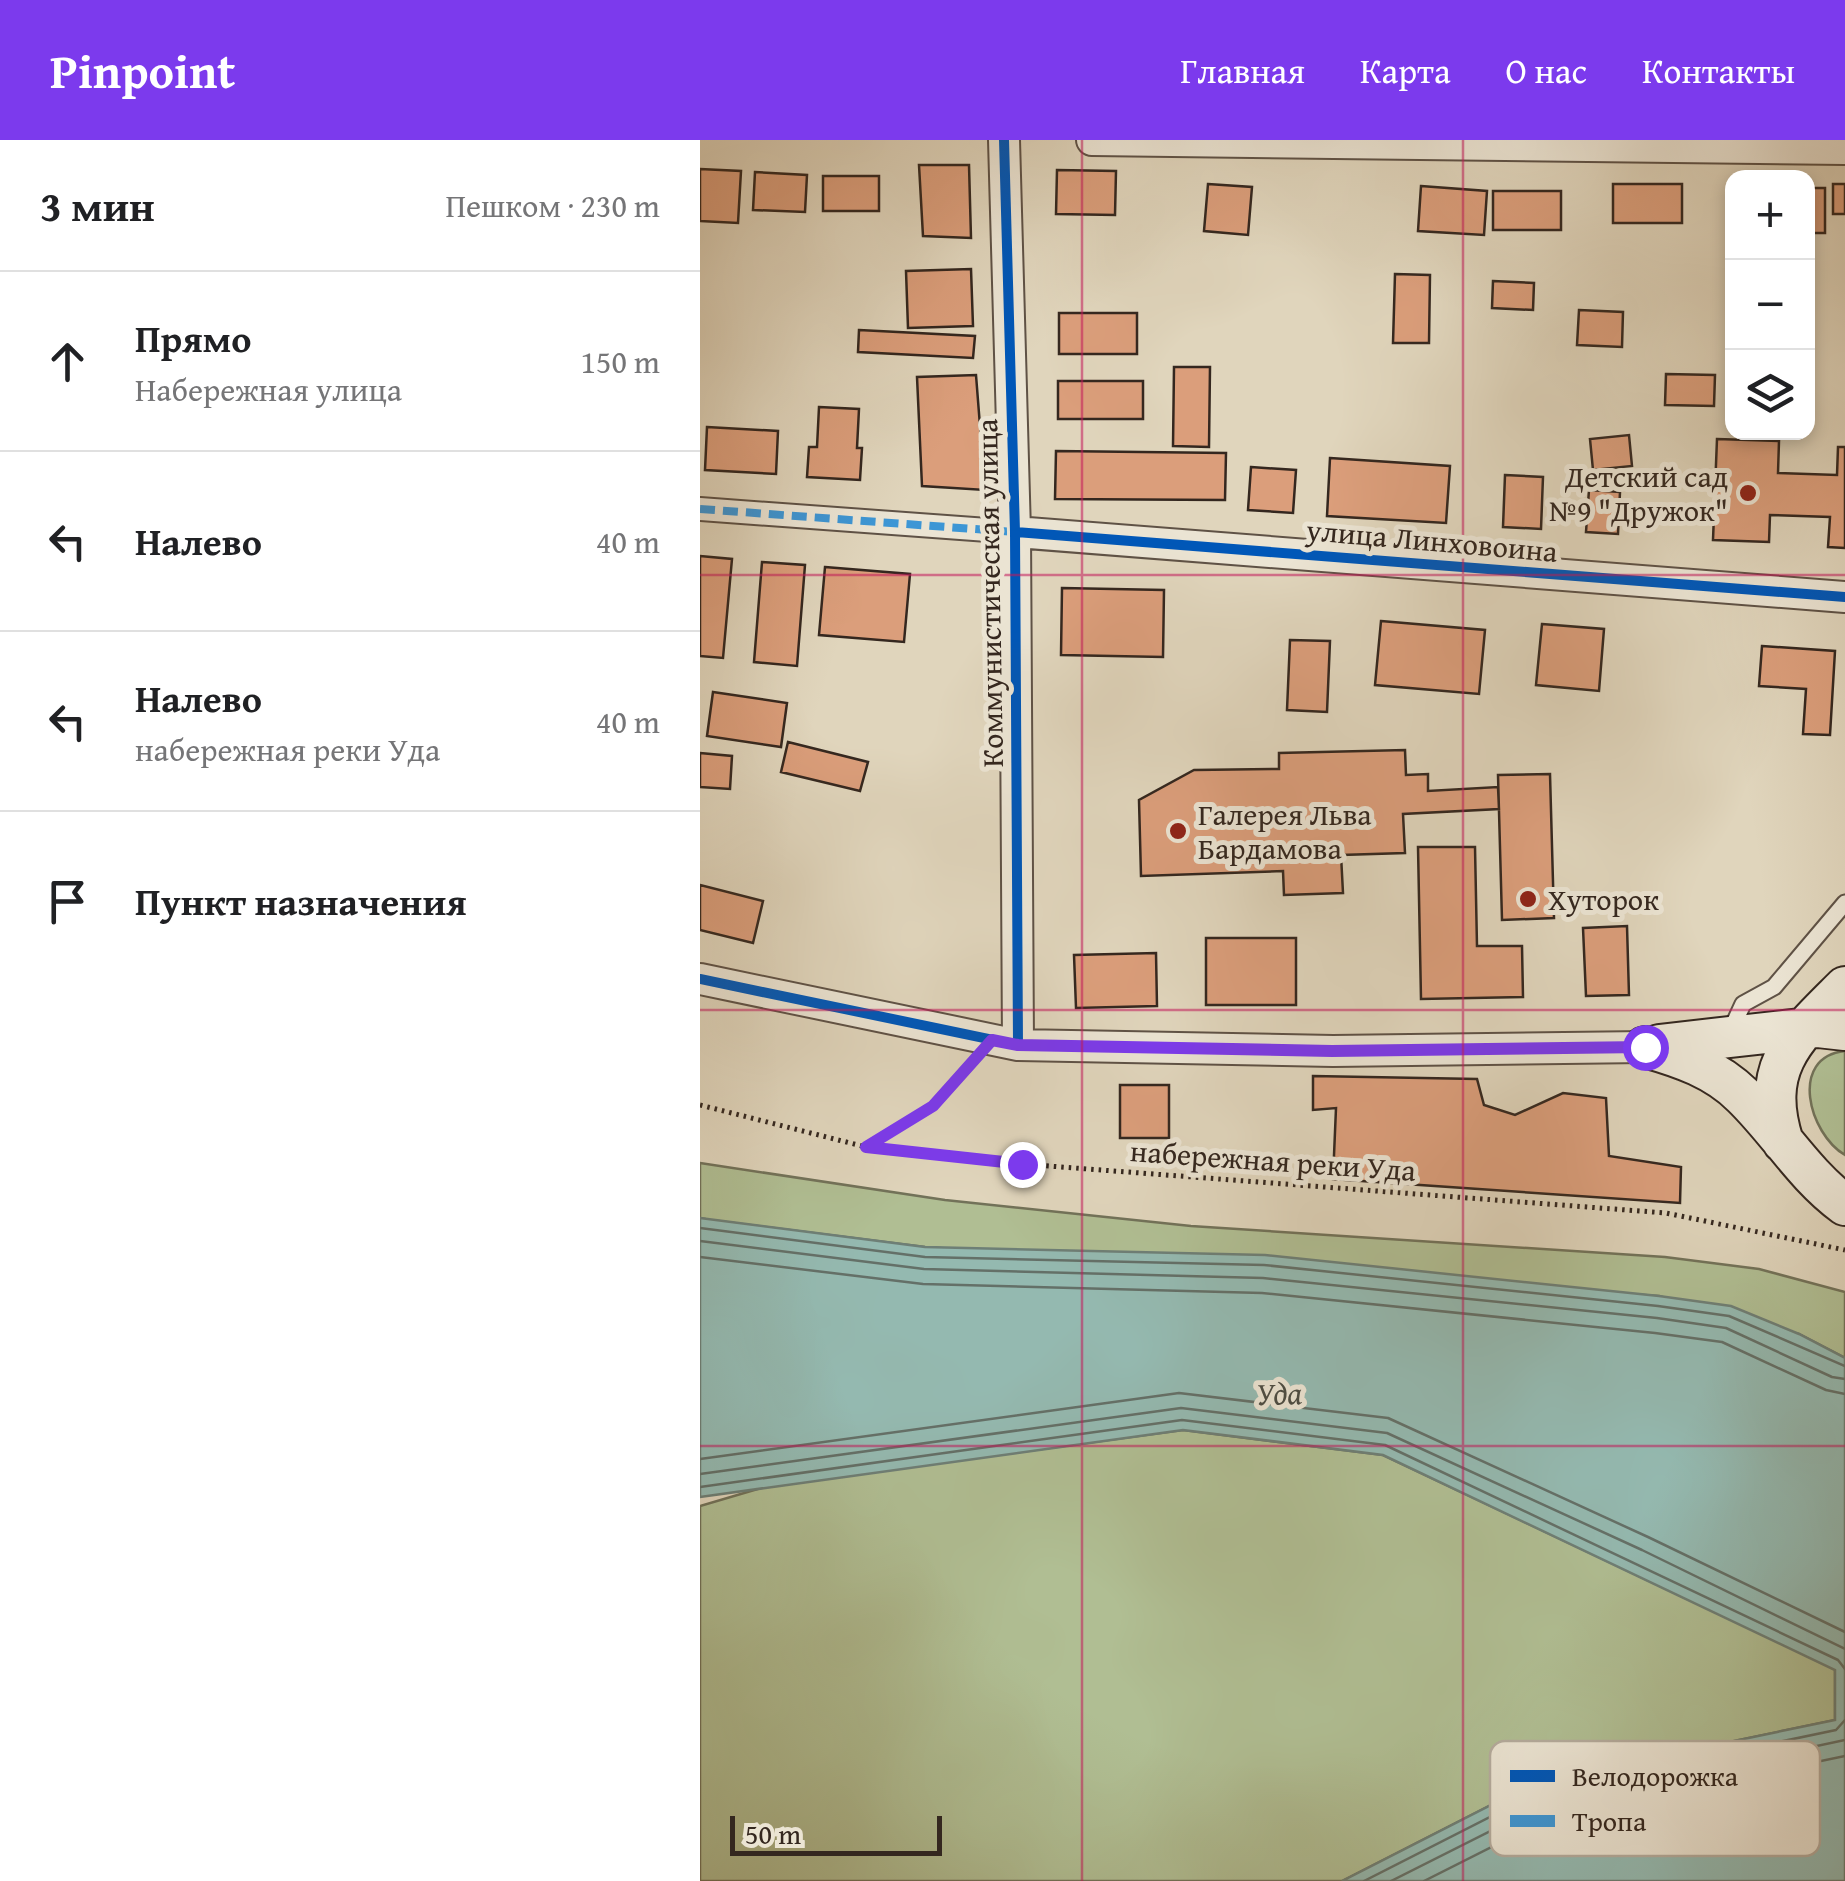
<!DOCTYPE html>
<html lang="ru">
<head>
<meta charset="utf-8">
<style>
  :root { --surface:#fff; --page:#f6f6f6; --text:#202124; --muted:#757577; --line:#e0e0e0; --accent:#7c3aed }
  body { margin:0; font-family:"Gentium Book Plus",serif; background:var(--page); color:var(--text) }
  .controls { position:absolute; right:30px; top:30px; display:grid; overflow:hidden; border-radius:20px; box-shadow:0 5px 15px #0003 }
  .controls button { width:90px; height:90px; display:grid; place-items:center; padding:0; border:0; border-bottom:2px solid var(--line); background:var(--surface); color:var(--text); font:50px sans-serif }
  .scale { position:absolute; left:30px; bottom:25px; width:212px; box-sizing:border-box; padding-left:10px; border:5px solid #34271f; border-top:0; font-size:28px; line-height:35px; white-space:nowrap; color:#34271f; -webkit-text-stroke:8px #ebe4d3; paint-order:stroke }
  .stop { position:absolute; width:30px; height:30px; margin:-22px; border:8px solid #7c3aed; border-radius:50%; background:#fff }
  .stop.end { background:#7c3aed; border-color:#fff; box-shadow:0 2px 10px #0008 }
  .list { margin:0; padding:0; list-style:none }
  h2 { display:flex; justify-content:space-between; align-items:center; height:130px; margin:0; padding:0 40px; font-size:42px }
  h2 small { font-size:32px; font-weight:400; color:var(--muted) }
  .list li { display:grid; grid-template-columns:65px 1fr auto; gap:30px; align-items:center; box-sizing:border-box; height:180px; padding:0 40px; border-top:2px solid var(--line) }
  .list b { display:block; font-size:38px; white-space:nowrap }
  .list p { margin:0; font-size:32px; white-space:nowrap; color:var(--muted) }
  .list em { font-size:32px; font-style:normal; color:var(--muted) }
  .icon { flex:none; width:55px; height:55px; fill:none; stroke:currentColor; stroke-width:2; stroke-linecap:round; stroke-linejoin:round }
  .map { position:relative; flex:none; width:1145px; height:1741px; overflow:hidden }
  header { display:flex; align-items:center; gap:60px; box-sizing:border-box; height:140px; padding:0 50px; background:var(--accent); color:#fff }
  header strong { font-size:48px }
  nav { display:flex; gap:55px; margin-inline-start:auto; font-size:35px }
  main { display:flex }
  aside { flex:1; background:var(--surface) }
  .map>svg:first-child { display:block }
  .green { fill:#b0be93; stroke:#727259; stroke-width:2.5 }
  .water { fill:#94b9b0; stroke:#6e7f76; stroke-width:2.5 }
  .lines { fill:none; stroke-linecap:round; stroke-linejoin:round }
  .shore { stroke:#647068; stroke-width:2.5 }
  .building { fill:#db9e7b; stroke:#34271f; stroke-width:2.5 }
  .service-casing { stroke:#5f5246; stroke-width:19 }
  .pedestrian-casing { stroke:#5f5246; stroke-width:26 }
  .minor-casing { stroke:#5f5246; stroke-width:34 }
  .secondary-casing { stroke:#34271f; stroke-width:44 }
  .path { stroke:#34271f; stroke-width:5; stroke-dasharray:2.5 5; stroke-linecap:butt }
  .service { stroke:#ebe4d3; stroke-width:15 }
  .pedestrian { stroke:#ebe4d3; stroke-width:22 }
  .minor { stroke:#ebe4d3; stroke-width:30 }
  .secondary { stroke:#ebe4d3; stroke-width:40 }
  .quiet { stroke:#3d96d5; stroke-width:8; stroke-dasharray:15 8; stroke-linecap:butt }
  .cycleway-casing { stroke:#ebe4d3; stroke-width:16 }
  .cycleway { stroke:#0057b8; stroke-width:10 }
  .route { stroke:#7c3aed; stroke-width:12 }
  .grid { fill:none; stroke:#c2185b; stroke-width:2.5; stroke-opacity:0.55 }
  .poi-dot { fill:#8f2418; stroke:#ebe4d3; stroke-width:4 }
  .labels { text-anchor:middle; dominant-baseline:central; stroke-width:10; stroke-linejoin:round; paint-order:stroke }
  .poi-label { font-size:30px; fill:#34271f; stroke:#ebe4d3; text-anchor:start }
  .street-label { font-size:30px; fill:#34271f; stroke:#ebe4d3 }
  .water-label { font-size:32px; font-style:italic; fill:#4c4c43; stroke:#ebe4d3 }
  .key { fill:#ebe4d3; stroke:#b4ab9d; stroke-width:2.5 }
  .key-label { font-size:28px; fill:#34271f }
</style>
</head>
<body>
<header>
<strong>Pinpoint</strong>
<nav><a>Главная</a><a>Карта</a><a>О нас</a><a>Контакты</a></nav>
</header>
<main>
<aside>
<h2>3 мин<small>Пешком · 230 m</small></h2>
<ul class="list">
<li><svg class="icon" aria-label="ahead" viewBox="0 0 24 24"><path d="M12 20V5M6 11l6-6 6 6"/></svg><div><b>Прямо</b><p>Набережная улица</p></div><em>150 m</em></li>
<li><svg class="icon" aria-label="left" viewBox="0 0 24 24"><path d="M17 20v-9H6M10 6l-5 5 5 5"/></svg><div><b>Налево</b></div><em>40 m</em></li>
<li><svg class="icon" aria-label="left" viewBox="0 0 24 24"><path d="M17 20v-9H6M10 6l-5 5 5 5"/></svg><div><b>Налево</b><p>набережная реки Уда</p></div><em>40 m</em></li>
<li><svg class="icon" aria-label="arrive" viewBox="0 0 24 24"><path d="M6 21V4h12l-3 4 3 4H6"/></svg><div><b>Пункт назначения</b></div></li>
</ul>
</aside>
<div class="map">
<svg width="1145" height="1741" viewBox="0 0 1145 1741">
  <rect width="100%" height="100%" fill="#e0d5bc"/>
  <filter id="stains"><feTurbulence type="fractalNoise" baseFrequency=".002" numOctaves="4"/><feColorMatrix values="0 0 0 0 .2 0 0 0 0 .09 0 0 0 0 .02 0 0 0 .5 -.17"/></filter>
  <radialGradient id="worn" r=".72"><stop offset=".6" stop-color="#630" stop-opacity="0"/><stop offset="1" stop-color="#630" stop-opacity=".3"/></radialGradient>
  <!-- green -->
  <path class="green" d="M1145,911V1015C1109,994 1088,917 1145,911Z
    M0,1023L245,1060L491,1086L965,1117L1059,1129L1145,1152V1218L1099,1194L959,1156L225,1107L10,1080L0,1078Z
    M483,1290L683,1315L1135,1529V1580L836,1642L642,1741H0V1366L68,1346Z"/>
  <!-- water -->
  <path class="water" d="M0,1078L225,1107L565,1115L959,1156L1031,1166L1099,1194L1145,1218V1741H642L836,1642L1135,1580V1530L683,1315L483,1290L0,1357Z"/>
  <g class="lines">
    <!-- shore -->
    <path class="shore" d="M0,1088L225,1117L564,1125L958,1166L1029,1176L1145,1226
      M0,1101L224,1129L563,1138L957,1178L1026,1188L1132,1237L1145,1239
      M0,1117L223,1144L562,1153L955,1193L1022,1202L1126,1250L1145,1254
      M0,1319L479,1253L688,1278L948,1397L1145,1492
      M0,1334L481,1268L687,1293L942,1410L1145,1509
      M0,1347L482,1280L685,1305L1138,1520L1145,1529
      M664,1741L839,1652L1136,1590L1145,1580
      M691,1741L844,1664L1145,1600
      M724,1741L849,1678L1145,1616"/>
  </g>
  <!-- building -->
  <path class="building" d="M219,25H269L271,98L223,96Z
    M0,29L41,31L38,83L0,81Z
    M357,30L416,31L415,75L356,74Z
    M55,32L107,35L105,72L53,70Z
    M123,36H179V71H123Z
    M508,44L552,47L548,95L504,91Z
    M913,44H982V83H913Z
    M1133,44H1145V74H1133Z
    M721,46L787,51L784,95L718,91Z
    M1108,48H1125V93H1108Z
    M793,51H861V90H793Z
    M271,129L273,186L208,188L206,131Z
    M695,134L730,135L729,203H693Z
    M793,141L834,143L833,170L792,168Z
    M879,170L923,172L922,207L877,205Z
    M359,173H437V214H359Z
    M159,190L275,196L273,218L158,212Z
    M474,227H510L509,307L473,306Z
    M966,234L1015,235L1014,266L965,265Z
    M276,235L285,350L222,346L217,237Z
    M358,241H443V279H358Z
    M119,267L159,269L157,308H162L160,340L107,337L109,307H117Z
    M7,287L78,291L76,334L5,330Z
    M929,295L932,326L893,330L890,299Z
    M1017,299L1079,301L1078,333L1137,335L1138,307H1145V408L1128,407L1130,377L1070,375L1069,402L1013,400Z
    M356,311L526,313L525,360L355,359Z
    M630,318L750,326L746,383L627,376Z
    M551,327L596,330L593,373L548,370Z
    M805,335L843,337L841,389L803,387Z
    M889,350L920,352L918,394L886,392Z
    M0,416L32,419L23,518L0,516Z
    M62,422L105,425L97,526L54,522Z
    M125,427L210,434L204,502L119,495Z
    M362,448L464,450L463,517L361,515Z
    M681,481L785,490L779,554L675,545Z
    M842,484L904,489L899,551L836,545Z
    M590,500L630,501L627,572L587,570Z
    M1062,506L1135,511L1130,595L1103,594L1106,549L1059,546Z
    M13,552L87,563L81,607L7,596Z
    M88,602L168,622L160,651L81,632Z
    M705,610L706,635L728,634V651L798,647L799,669L703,674L705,713L641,715L643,753L584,755L583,731L441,736L439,660L494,630L579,629V613Z
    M0,613L32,616L30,649L0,647Z
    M850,634L854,778L802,780L798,635Z
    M718,707H775L777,806H822L823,857L721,859Z
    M0,745L63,761L53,803L0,790Z
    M927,786L929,855L886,856L883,788Z
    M506,798H596V865H506Z
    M456,813L457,866L376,868L374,815Z
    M613,936L777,939L784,965L815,975L863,953L906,958L909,1016L981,1027L980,1063L633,1039L636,968L613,970Z
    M420,945H469V998H420Z"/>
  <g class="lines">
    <defs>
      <path id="service" d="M1030,892L1043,864L1074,847L1145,763"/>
      <path id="pedestrian" d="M0,369L315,392"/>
      <path id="minor" d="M304,0L315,392L318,905
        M392,0L1145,9
        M315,392L1145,457
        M0,839L318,905L633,911L945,907"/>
      <path id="secondary" d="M959,905L1118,887L1145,890
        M945,907C981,917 1016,929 1043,956C1079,991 1104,1035 1145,1065
        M1083,1002C1059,926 1095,897 1145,847"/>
    </defs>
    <!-- service casing -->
    <use href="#service" class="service-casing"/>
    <!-- pedestrian casing -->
    <use href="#pedestrian" class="pedestrian-casing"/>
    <!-- minor casing -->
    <use href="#minor" class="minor-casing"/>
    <!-- secondary casing -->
    <use href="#secondary" class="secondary-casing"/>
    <!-- path -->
    <path class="path" d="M0,965L166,1007L322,1024L966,1073L1145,1110
      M169,1005L233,966L269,926"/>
    <!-- service -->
    <use href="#service" class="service"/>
    <!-- pedestrian -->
    <use href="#pedestrian" class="pedestrian"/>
    <!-- minor -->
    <use href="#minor" class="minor"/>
    <!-- secondary -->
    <use href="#secondary" class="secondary"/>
    <!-- quiet -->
    <path class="quiet" d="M0,369L315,392"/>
    <defs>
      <path id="cycleway" d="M304,0L315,392L318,905
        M315,392L1145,457
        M0,839L318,905L633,911L945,907"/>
    </defs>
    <!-- cycleway casing -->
    <use href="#cycleway" class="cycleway-casing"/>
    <!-- cycleway -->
    <use href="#cycleway" class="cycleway"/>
  </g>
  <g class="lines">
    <!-- route -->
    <path class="route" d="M322,1024L166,1007L233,966L292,900L318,905L632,911L945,907"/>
  </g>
  <!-- grid -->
  <path class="grid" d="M382,0V1741M763,0V1741M0,435H1145M0,870H1145M0,1306H1145"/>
  <!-- markers -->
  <g class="poi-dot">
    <circle cx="1048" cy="353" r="10"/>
    <circle cx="478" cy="691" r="10"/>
    <circle cx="828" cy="759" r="10"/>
  </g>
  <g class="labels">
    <!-- poi labels -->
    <g class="poi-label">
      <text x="1028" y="336" text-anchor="end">Детский сад<tspan x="1028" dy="34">№9 "Дружок"</tspan></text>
      <text x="498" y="674">Галерея Льва<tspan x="498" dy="34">Бардамова</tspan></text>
      <text x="848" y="759">Хуторок</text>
    </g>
    <!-- street labels -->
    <g class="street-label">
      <text transform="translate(732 400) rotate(5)">улица Линховоина</text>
      <text transform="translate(289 453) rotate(-91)">Коммунистическая улица</text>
      <text transform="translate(573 1020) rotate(4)">набережная реки Уда</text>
    </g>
    <!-- water labels -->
    <g class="water-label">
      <text transform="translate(579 1253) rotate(-1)">Уда</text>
    </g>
  </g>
  <!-- legend -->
  <rect x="790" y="1601" width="330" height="115" rx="15" class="key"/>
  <rect x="810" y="1630" width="45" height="12" fill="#0057b8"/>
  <rect x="810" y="1675" width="45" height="12" fill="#3d96d5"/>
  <g class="key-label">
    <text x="872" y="1646">Велодорожка</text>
    <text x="872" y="1691">Тропа</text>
  </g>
  <rect width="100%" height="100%" filter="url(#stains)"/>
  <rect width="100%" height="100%" fill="url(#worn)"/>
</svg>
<div class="controls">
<button>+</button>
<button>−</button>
<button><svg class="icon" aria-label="layers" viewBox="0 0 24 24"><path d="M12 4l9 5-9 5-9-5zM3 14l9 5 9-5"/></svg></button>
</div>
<div class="scale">50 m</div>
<div class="stop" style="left:945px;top:907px"></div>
<div class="stop end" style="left:322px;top:1024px"></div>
</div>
</main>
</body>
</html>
